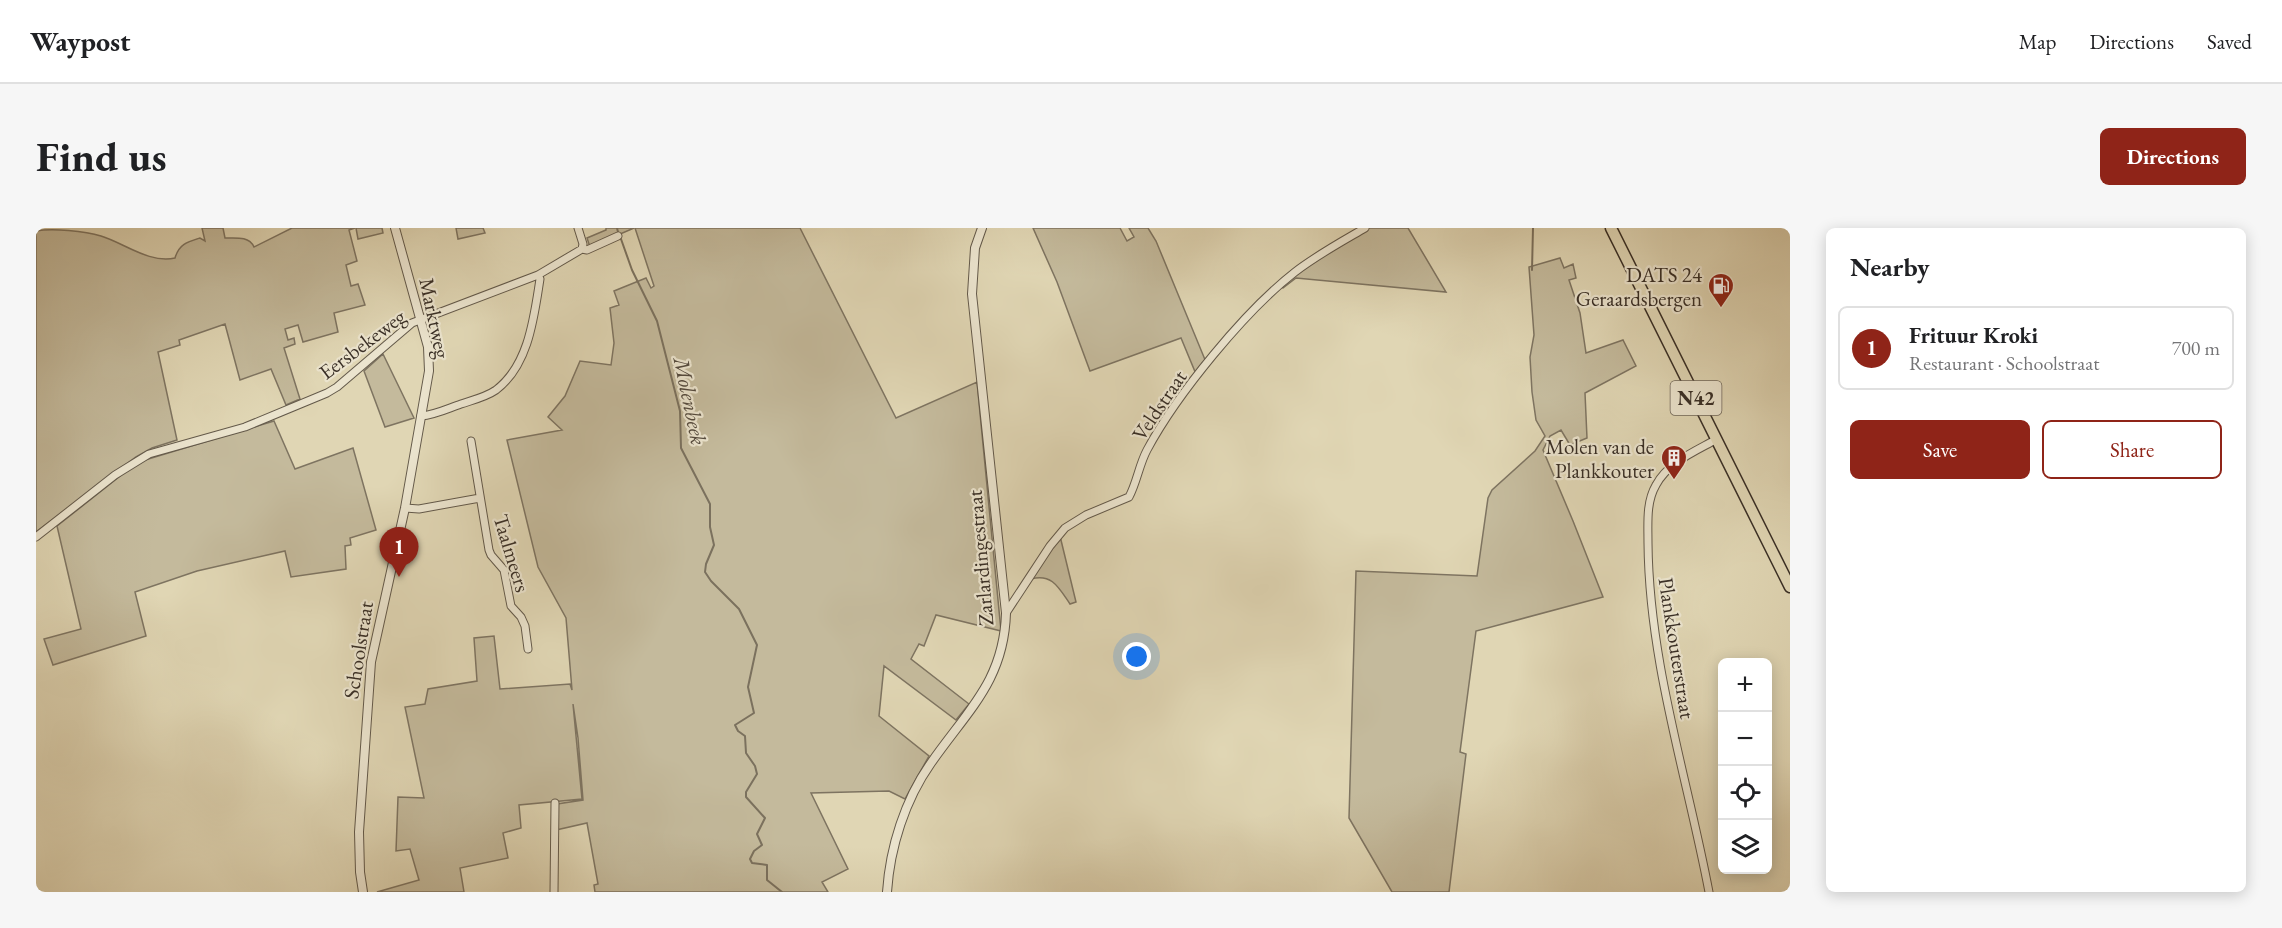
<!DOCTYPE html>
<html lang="en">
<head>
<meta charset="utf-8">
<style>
  :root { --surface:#fff; --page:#f6f6f6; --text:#202124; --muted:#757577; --line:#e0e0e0; --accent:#8f2418 }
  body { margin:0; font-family:"EB Garamond",serif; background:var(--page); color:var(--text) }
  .controls { position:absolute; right:18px; bottom:18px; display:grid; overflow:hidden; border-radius:9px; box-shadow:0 3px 15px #0003 }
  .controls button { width:54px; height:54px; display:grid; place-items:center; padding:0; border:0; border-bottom:2px solid var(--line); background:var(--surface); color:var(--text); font:30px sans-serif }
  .you { position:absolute; left:1101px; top:429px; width:21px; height:21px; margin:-15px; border:4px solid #fff; border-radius:50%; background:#1a73e8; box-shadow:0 0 0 9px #1a73e833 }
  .badge { display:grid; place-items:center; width:39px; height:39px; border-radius:50%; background:var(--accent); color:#fff; font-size:20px; font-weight:700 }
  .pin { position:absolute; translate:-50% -50px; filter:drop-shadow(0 2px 3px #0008) }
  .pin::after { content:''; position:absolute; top:32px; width:21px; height:18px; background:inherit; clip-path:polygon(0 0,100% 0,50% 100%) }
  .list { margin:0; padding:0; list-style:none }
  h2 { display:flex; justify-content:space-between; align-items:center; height:78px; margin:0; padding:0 24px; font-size:26px }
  h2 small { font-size:20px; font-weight:400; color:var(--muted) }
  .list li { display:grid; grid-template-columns:39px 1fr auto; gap:18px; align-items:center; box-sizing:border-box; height:84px; margin:0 12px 12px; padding:0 12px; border:2px solid var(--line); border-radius:9px }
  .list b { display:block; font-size:22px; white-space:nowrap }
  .list p { margin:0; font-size:20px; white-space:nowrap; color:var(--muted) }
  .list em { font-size:20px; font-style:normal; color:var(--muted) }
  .actions { display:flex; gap:12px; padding:18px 24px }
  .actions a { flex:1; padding:14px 0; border:2px solid var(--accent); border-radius:9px; text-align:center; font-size:21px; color:var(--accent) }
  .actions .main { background:var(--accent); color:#fff }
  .icon { flex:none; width:33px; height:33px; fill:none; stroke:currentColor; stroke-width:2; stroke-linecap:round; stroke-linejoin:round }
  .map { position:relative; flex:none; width:1754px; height:664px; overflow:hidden; border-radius:9px }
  header { display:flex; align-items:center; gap:36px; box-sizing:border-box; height:84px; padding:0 30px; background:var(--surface); border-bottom:2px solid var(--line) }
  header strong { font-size:28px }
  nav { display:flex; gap:33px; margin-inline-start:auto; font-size:21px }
  .intro { display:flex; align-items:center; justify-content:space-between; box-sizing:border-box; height:144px; padding:0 36px }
  h1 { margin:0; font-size:42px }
  .button { padding:15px 27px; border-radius:9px; background:var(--accent); color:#fff; font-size:21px; font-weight:700 }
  main { display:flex; gap:36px; padding:0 36px }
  aside { flex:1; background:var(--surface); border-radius:9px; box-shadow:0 3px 15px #0003 }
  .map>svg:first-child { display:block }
  .green { fill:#c4ba9c; stroke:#7e7461; stroke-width:1.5 }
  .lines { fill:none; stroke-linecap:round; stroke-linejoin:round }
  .stream { stroke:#7b715e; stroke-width:2 }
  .minor-casing { stroke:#63594a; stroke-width:9 }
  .tertiary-casing { stroke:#63594a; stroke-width:10 }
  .primary-casing { stroke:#392f26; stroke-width:13 }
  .minor { stroke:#ebe4ce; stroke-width:7 }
  .tertiary { stroke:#ebe4ce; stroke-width:8 }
  .primary { stroke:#e0d6b4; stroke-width:10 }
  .labels { text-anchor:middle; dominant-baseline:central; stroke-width:4.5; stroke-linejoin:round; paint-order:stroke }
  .shield { fill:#ebe4ce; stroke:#6e6558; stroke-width:1.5 }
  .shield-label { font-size:20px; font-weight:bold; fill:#392f26 }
  .poi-label { font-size:21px; fill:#392f26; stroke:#ebe4ce; text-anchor:end }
  .street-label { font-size:21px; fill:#392f26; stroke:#ebe4ce }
  .water-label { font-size:22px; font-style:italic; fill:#544a3e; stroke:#ebe4ce }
</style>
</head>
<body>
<header>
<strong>Waypost</strong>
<nav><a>Map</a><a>Directions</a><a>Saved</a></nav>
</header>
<div class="intro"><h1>Find us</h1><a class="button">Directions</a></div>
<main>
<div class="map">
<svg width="1754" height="664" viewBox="0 0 1754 664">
  <rect width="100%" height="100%" fill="#e0d6b4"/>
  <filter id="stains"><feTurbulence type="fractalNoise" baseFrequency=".00333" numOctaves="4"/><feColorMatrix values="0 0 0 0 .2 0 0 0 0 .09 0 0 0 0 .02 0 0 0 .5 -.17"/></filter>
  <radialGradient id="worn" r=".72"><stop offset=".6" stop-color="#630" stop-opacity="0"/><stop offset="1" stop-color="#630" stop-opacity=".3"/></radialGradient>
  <!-- green -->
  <path class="green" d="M166,0H187L189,10C200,10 213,8 218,19L256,0H319L313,2L321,33L310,37L315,58L322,56L329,77L298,85L302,104L267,114L262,97L249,101L252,112L258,110L259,116L248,120L264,171L250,177L235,141L204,152L189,96L143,112L144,117L122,124L141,212L116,220L100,229L0,304V3C16,0 49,3 65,8C88,15 114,36 139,30C143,16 151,14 164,10L169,13Z
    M320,0H346L347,5L322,11Z
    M420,0H447L449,5L422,11Z
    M570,0H598L554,19L551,10L570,2Z
    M599,0H764L860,190L941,154L965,403L900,387L888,418L883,416L875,431L933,476L920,492L848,438L843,488L893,528L869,571L853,563L775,565L812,641L786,654L792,664H559L558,657L562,656L551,595L520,602L521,576L547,572L542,510L537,476L546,571L483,577L485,600L467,605L472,630L424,640L428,664H341L383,652L374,621L360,623L362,569L388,570L369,479L389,476L392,461L441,453L438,410L458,408L464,461L534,456L536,462L530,390L502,339L471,212L526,202L512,189L529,168L544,133L575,137L578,115L574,80L583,77L578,63L610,50L615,60L618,58Z
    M997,0H1084L1091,13L1098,9L1093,0H1112L1120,13L1170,134L1160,146L1145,110L1054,143L1021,54Z
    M1331,0H1372L1410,64L1260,50L1247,60L1245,57L1280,30Z
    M1524,30L1528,40L1537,36L1540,50L1533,52L1544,85L1550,125L1587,112L1600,138L1549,165L1551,210L1534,217L1525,202L1514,208L1507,222L1537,293L1567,369L1440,403L1424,524L1430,526L1413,664H1356L1313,590L1320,343L1441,348L1452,270L1456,262L1499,223L1509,208L1500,192L1496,164L1494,129L1498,107L1493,39Z
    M347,126L378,190L349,199L328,143Z
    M238,193L259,241L317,220L340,302L314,310L315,317L309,318L310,341L255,349L249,323L161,343L99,364L110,408L17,437L8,411L45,401L21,298L93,241L109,232Z
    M1024,308L1040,374L1034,376C1023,360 1016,345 995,351Z"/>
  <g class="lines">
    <!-- stream -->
    <path class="stream" d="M581,0L582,4
      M585,11L596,42L621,93L644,183L645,220L674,276V299L678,317L670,336L669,344L675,353L703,381L721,417L712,459L718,485L699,497L702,503L709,508L710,525L719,538L721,546L710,564V569L729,590L721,606L726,617L718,623L714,631L716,635L731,637V652L746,664
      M1496,42L1497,0"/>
    <defs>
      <path id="minor" d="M542,0L547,16L546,21
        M385,188C399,187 413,180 425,176C437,172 450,169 460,162C493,137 498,89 504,51L502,47
        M435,213L453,322L455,327L468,342L475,378L485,389L489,398L492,421
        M369,280L383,281L444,270
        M0,309L79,247L113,226L209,199L291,165L301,159L376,95L502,47L546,21L551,22L582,8
        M970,385L1014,318L1029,300L1050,287L1093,269C1101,254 1103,237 1111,222C1141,166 1209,83 1259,44C1281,27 1305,14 1329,0
        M518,664L519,575
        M1673,664C1651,548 1613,434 1612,315C1612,295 1610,274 1620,257C1632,234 1660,223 1681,211"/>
      <path id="tertiary" d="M327,664L324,644L323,604L335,434L369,280L393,143L392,119L359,0
        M851,664C854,619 869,572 895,535C931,483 968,453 970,385L936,66L939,20L946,0"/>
      <path id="primary" d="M1575,0L1754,359"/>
    </defs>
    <!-- minor casing -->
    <use href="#minor" class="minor-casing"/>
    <!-- tertiary casing -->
    <use href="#tertiary" class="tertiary-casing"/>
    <!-- primary casing -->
    <use href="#primary" class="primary-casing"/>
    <!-- minor -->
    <use href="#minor" class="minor"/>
    <!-- tertiary -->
    <use href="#tertiary" class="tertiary"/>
    <!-- primary -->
    <use href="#primary" class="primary"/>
  </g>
  <!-- icons -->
  <defs>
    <symbol id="fuel-pin" viewBox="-11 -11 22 30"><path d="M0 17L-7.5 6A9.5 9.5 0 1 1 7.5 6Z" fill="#8f2418" stroke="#ebe4ce"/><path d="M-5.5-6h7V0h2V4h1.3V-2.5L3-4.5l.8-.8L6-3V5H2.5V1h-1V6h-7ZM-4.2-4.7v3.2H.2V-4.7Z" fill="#fff"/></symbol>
    <symbol id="building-pin" viewBox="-11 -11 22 30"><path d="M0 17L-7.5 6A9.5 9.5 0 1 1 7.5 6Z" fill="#8f2418" stroke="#ebe4ce"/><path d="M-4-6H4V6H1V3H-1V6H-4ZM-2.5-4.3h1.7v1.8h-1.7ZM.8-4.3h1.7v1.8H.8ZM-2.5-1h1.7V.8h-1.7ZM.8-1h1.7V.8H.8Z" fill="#fff"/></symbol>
  </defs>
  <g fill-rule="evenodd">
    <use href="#fuel-pin" x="1670" y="43" width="30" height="40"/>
    <use href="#building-pin" x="1623" y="215" width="30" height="40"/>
  </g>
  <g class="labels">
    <!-- shield labels -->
    <rect class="shield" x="1634.5" y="153" width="51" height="34" rx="4.5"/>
    <g class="shield-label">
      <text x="1660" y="170">N42</text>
    </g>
    <!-- poi labels -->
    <g class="poi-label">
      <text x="1666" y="46">DATS 24<tspan x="1666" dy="24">Geraardsbergen</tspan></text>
      <text x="1618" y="218">Molen van de<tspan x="1618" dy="24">Plankkouter</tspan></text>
    </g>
    <!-- street labels -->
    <g class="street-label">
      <text transform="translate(399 90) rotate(78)">Marktweg</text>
      <text transform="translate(326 116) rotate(-37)">Eersbekeweg</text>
      <text transform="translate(1123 177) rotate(-56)">Veldstraat</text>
      <text transform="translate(476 325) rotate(73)">Taalmeers</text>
      <text transform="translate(944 330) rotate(-95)">Zarlardingestraat</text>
      <text transform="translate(1641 420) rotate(81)">Plankkouterstraat</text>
      <text transform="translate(322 422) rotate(-81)">Schoolstraat</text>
    </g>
    <!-- water labels -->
    <g class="water-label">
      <text transform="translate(654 173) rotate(78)">Molenbeek</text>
    </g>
  </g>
  <rect width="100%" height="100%" filter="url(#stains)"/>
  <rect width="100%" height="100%" fill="url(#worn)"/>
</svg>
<div class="controls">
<button>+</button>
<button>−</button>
<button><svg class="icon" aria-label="locate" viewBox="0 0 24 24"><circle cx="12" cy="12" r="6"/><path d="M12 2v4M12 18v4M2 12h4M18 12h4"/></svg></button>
<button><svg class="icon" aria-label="layers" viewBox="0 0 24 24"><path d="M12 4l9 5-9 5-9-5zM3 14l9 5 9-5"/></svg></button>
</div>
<div class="you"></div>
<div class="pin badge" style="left:363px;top:349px">1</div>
</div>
<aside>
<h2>Nearby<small></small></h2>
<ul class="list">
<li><span class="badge">1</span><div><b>Frituur Kroki</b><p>Restaurant · Schoolstraat</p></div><em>700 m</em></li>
</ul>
<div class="actions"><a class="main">Save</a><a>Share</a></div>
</aside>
</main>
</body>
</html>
